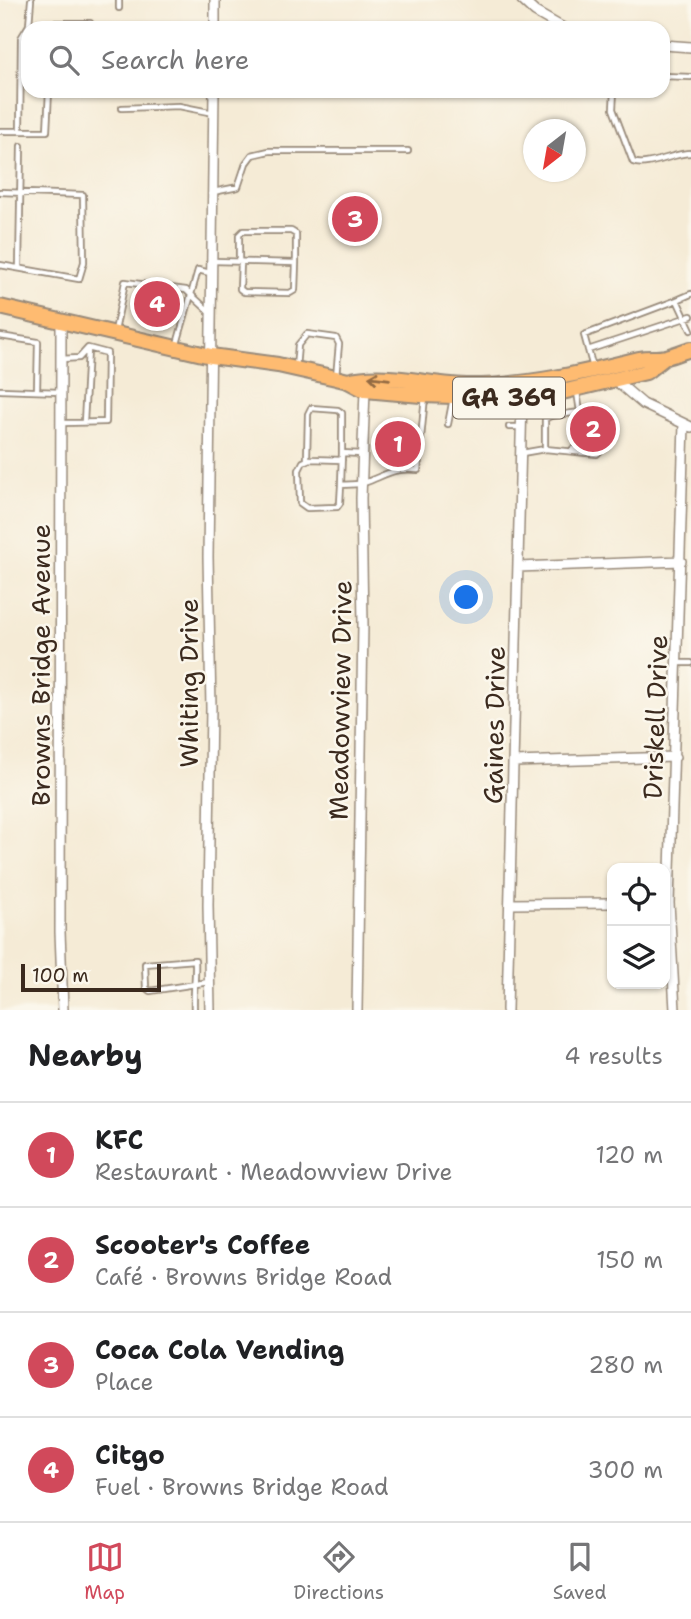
<!DOCTYPE html>
<html lang="en">
<head>
<meta charset="utf-8">
<style>
  :root { --surface:#fff; --page:#f2f2f2; --text:#202124; --muted:#757577; --line:#e0e0e0; --accent:#d1495b }
  body { margin:0; font-family:"Shantell Sans",sans-serif; background:var(--page); color:var(--text) }
  .controls { position:absolute; right:21px; bottom:21px; display:grid; overflow:hidden; border-radius:14px; box-shadow:0 2px 5px #0004 }
  .controls button { width:63px; height:63px; display:grid; place-items:center; padding:0; border:0; border-bottom:2px solid var(--line); background:var(--surface); color:var(--text); font:35px sans-serif }
  .compass { position:absolute; left:523px; top:119px; width:63px; height:63px; border-radius:50%; background:var(--surface); box-shadow:0 2px 5px #0004; rotate:211deg }
  .scale { position:absolute; left:21px; bottom:18px; width:140px; box-sizing:border-box; padding-left:7px; border:4px solid #3b2a1e; border-top:0; font-size:19px; line-height:24px; white-space:nowrap; color:#3b2a1e; -webkit-text-stroke:5px #fbf7ec; paint-order:stroke }
  .you { position:absolute; left:467px; top:598px; width:24px; height:24px; margin:-18px; border:5px solid #fff; border-radius:50%; background:#1a73e8; box-shadow:0 0 0 10px #1a73e833 }
  .badge { display:grid; place-items:center; width:46px; height:46px; border-radius:50%; background:var(--accent); color:#fff; font-size:23px; font-weight:700 }
  .pin { position:absolute; translate:-50% -50%; border:4px solid #fff; box-shadow:0 2px 7px #0006 }
  .list { margin:0; padding:0; list-style:none }
  h2 { display:flex; justify-content:space-between; align-items:center; height:91px; margin:0; padding:0 28px; font-size:30px }
  h2 small { font-size:23px; font-weight:400; color:var(--muted) }
  .list li { display:grid; grid-template-columns:46px 1fr auto; gap:21px; align-items:center; box-sizing:border-box; height:105px; padding:0 28px; border-top:2px solid var(--line) }
  .list b { display:block; font-size:26px; white-space:nowrap }
  .list p { margin:0; font-size:23px; white-space:nowrap; color:var(--muted) }
  .list em { font-size:23px; font-style:normal; color:var(--muted) }
  .icon { flex:none; width:38px; height:38px; fill:none; stroke:currentColor; stroke-width:2; stroke-linecap:round; stroke-linejoin:round }
  .map { position:relative; flex:none; width:691px; height:1010px; overflow:hidden }
  .search { position:absolute; background:var(--surface); box-shadow:0 2px 5px #0004; left:21px; right:21px; top:21px; height:77px; display:flex; align-items:center; gap:18px; box-sizing:border-box; padding:0 24px; border-radius:21px; color:var(--muted); font-size:26px }
  .sheet { height:511px; background:var(--surface) }
  nav { display:flex; justify-content:space-around; align-items:center; box-sizing:border-box; height:98px; border-top:2px solid var(--line); background:var(--surface); font-size:19px; color:var(--muted) }
  nav a { display:grid; justify-items:center; gap:4px }
  nav .on { color:var(--accent) }
  .map>svg:first-child { display:block }
  .lines { fill:none; stroke-linecap:round; stroke-linejoin:round }
  .service-casing { stroke:#988a7a; stroke-width:8 }
  .minor-casing { stroke:#988a7a; stroke-width:12 }
  .primary-casing { stroke:#988a7a; stroke-width:18 }
  .service { stroke:#fff; stroke-width:4.5 }
  .minor { stroke:#fff; stroke-width:9 }
  .primary { stroke:#febb71; stroke-width:14 }
  .oneway { stroke:#936b43 }
  .labels { text-anchor:middle; dominant-baseline:central; stroke-width:5; stroke-linejoin:round; paint-order:stroke }
  .shield { fill:#fbf7ec; stroke:#75685c; stroke-width:2 }
  .shield-label { font-size:24px; font-weight:bold; fill:#3b2a1e }
  .street-label { font-size:26px; fill:#3b2a1e; stroke:#fbf7ec }
</style>
</head>
<body>
<div class="map">
<svg width="691" height="1010" viewBox="0 0 691 1010">
  <rect width="100%" height="100%" fill="#fbf7ec"/>
  <filter id="ink" filterUnits="userSpaceOnUse"><feTurbulence type="fractalNoise" baseFrequency=".0143" numOctaves="2"/><feDisplacementMap in="SourceGraphic" scale="14" xChannelSelector="R" yChannelSelector="G"/><feConvolveMatrix kernelMatrix="1 2 1 2 8 2 1 2 1" color-interpolation-filters="sRGB"/></filter>
  <filter id="wash" filterUnits="userSpaceOnUse"><feTurbulence type="fractalNoise" baseFrequency=".00686" numOctaves="4" result="noise"/><feDisplacementMap in="SourceGraphic" scale="28" xChannelSelector="R" yChannelSelector="G"/><feGaussianBlur stdDeviation="1.57" result="paint"/><feColorMatrix in="noise" values="0 0 0 0 0 0 0 0 0 0 0 0 0 0 0 0 0 1.4 0 .05"/><feComposite in="paint" operator="in"/></filter>
  <g filter="url(#wash)">
    <rect width="100%" height="100%" fill="#f5ebd6"/>
  </g>
  <g filter="url(#ink)">
    <g class="lines">
      <defs>
        <path id="service" d="M119,8V0
          M29,25L31,0
          M50,28V23H90
          M663,76L691,77
          M614,91L613,109L633,162C647,168 673,153 691,153
          M122,108L179,106L214,113
          M0,131H47L49,91
          M20,131L21,38L29,25L50,23
          M0,192L83,195L84,262L79,279L0,265
          M213,192L238,187L246,163L252,155L269,151H408
          M213,261L296,263L295,290L290,293L244,292L240,289L241,262
          M239,261V235L243,231H291L296,234V263
          M19,268L21,146
          M677,300L691,294
          M115,331L125,282L186,290L211,313
          M0,336L38,342L37,391
          M177,344L198,270L210,273
          M588,350L691,316
          M61,359L79,358L88,348L107,353L106,422L62,423
          M296,368L298,345L307,334L336,338L339,344L336,377
          M593,368L584,335L677,300L691,330
          M0,390L61,392
          M84,422L88,350
          M448,424L453,398
          M509,427H521
          M545,449V419L551,416L580,412
          M573,449L598,447L602,415
          M522,453L545,449L597,454L605,446L608,424L602,415L580,412L577,392
          M362,454L342,453L341,485C349,484 357,485 364,483C386,475 394,467 418,470L425,396
          M307,459L308,414L311,408L338,410L342,413V453
          M341,485L340,503L337,507L307,508L300,503L299,470L303,462L310,459L342,460
          M678,663H691
          M194,1010C193,993 196,977 195,960L145,964L146,988L150,991L209,982"/>
        <path id="minor" d="M522,0L535,12L563,28
          M215,28V0
          M663,45L691,47
          M61,320L60,932L63,1010
          M615,380L643,404L691,427
          M518,567L681,561
          M514,762L675,757
          M510,904L612,903
          M210,1010L208,905L211,708L208,557L214,91
          M357,1010L363,624L361,498L365,390
          M507,1010L522,398
          M675,1010L669,903L684,424"/>
        <path id="primary" d="M0,307L211,356L278,365L336,378L348,381L365,390L421,395L522,398L558,393L646,372L664,358
          M348,381C385,371 432,386 470,386C528,386 583,373 639,359C648,357 657,359 666,357C674,355 683,351 691,349"/>
      </defs>
      <!-- service casing -->
      <use href="#service" class="service-casing"/>
      <!-- minor casing -->
      <use href="#minor" class="minor-casing"/>
      <!-- primary casing -->
      <use href="#primary" class="primary-casing"/>
      <!-- service -->
      <use href="#service" class="service"/>
      <!-- minor -->
      <use href="#minor" class="minor"/>
      <!-- primary -->
      <use href="#primary" class="primary"/>
    </g>
    <!-- one-way arrows -->
    <defs><path id="oneway-shaft" d="M-6 0H5M1.5-3L5.5 0L1.5 3" fill="none" stroke-width="1.6" stroke-linecap="round" stroke-linejoin="round" transform="scale(1.75)"/></defs>
    <use class="oneway" href="#oneway-shaft" transform="translate(379 378) rotate(-173)"/>
  </g>
  <g class="labels">
    <!-- shield labels -->
    <rect class="shield" x="453" y="377.5" width="112" height="41" rx="5"/>
    <g class="shield-label">
      <text x="509" y="398">GA 369</text>
    </g>
    <!-- street labels -->
    <g class="street-label">
      <text transform="translate(40 665) rotate(-90)">Browns Bridge Avenue</text>
      <text transform="translate(188 683) rotate(-90)">Whiting Drive</text>
      <text transform="translate(340 700) rotate(-89)">Meadowview Drive</text>
      <text transform="translate(655 717) rotate(-88)">Driskell Drive</text>
      <text transform="translate(494 725) rotate(-89)">Gaines Drive</text>
    </g>
  </g>
</svg>
<div class="controls">
<button><svg class="icon" aria-label="locate" viewBox="0 0 24 24"><circle cx="12" cy="12" r="6"/><path d="M12 2v4M12 18v4M2 12h4M18 12h4"/></svg></button>
<button><svg class="icon" aria-label="layers" viewBox="0 0 24 24"><path d="M12 4l9 5-9 5-9-5zM3 14l9 5 9-5"/></svg></button>
</div>
<svg class="compass" viewBox="-18 -18 36 36"><path d="M0-13l5 13h-10z" fill="#e53935"/><path d="M0 13l5-13h-10z" fill="#757577"/></svg>
<div class="scale">100 m</div>
<div class="you"></div>
<div class="pin badge" style="left:398px;top:444px">1</div>
<div class="pin badge" style="left:593px;top:429px">2</div>
<div class="pin badge" style="left:355px;top:219px">3</div>
<div class="pin badge" style="left:157px;top:304px">4</div>
<div class="search"><svg class="icon" aria-label="search" viewBox="0 0 24 24"><circle cx="10" cy="10" r="6"/><path d="M15 15l6 6"/></svg>Search here</div>
</div>
<section class="sheet">
<h2>Nearby<small>4 results</small></h2>
<ul class="list">
<li><span class="badge">1</span><div><b>KFC</b><p>Restaurant · Meadowview Drive</p></div><em>120 m</em></li>
<li><span class="badge">2</span><div><b>Scooter's Coffee</b><p>Café · Browns Bridge Road</p></div><em>150 m</em></li>
<li><span class="badge">3</span><div><b>Coca Cola Vending</b><p>Place</p></div><em>280 m</em></li>
<li><span class="badge">4</span><div><b>Citgo</b><p>Fuel · Browns Bridge Road</p></div><em>300 m</em></li>
</ul>
</section>
<nav>
<a class="on"><svg class="icon" aria-label="map" viewBox="0 0 24 24"><path d="M3 6l6-2 6 2 6-2v14l-6 2-6-2-6 2zM9 4v14M15 6v14"/></svg>Map</a>
<a><svg class="icon" aria-label="directions" viewBox="0 0 24 24"><path d="M12 3l9 9-9 9-9-9zM9 14v-3h6M13 9l2 2-2 2"/></svg>Directions</a>
<a><svg class="icon" aria-label="saved" viewBox="0 0 24 24"><path d="M7 4h10v16l-5-4-5 4z"/></svg>Saved</a>
</nav>
</body>
</html>
